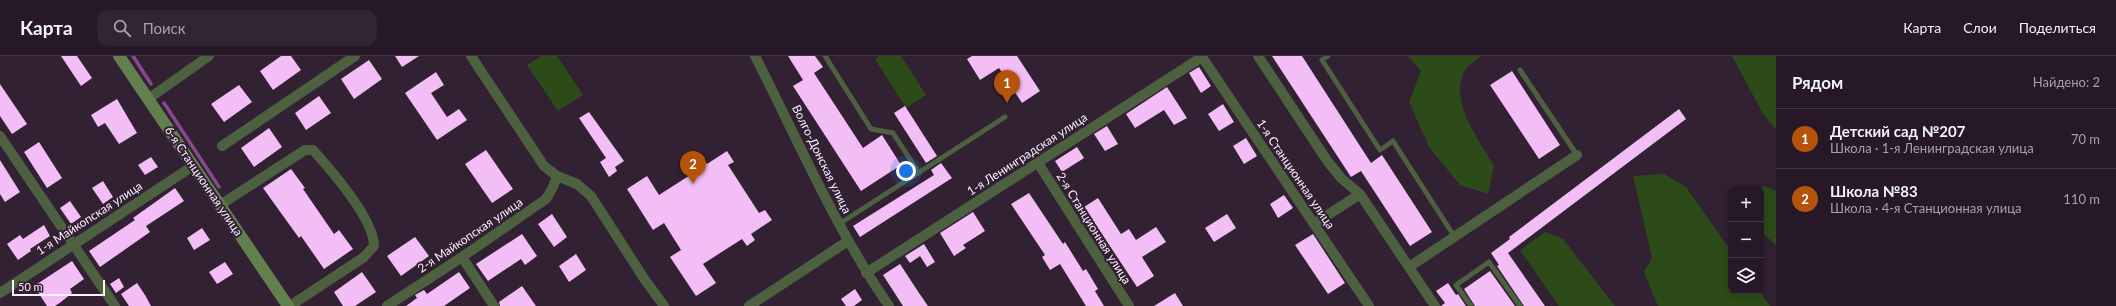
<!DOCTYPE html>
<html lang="ru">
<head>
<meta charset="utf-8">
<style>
  :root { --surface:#261826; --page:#322532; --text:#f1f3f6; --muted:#a4a0a7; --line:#423743; --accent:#b45309 }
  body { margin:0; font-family:Lato,sans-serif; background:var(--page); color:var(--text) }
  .controls { position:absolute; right:12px; bottom:12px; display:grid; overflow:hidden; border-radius:8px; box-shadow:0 2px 10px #0003 }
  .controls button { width:36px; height:36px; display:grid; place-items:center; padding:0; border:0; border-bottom:1px solid var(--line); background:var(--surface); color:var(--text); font:20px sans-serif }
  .scale { position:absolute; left:12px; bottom:10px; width:93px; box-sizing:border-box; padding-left:4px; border:2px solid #fcf0fd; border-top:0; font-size:11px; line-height:14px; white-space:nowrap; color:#fcf0fd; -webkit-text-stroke:3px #322033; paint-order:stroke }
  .you { position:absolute; left:906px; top:115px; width:14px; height:14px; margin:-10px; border:3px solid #fff; border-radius:50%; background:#1a73e8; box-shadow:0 0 0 6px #1a73e833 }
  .badge { display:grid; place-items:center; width:26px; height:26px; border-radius:50%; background:var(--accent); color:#fff; font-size:13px; font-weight:700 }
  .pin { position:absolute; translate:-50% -33px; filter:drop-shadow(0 1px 2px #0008) }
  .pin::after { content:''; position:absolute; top:21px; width:14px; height:12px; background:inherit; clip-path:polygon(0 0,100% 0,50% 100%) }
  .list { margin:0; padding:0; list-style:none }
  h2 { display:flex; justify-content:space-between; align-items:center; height:52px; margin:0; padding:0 16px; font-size:17px }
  h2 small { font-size:13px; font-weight:400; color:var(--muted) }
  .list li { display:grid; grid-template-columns:26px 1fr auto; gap:12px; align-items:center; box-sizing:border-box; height:60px; padding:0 16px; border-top:1px solid var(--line) }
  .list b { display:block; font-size:15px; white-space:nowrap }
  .list p { margin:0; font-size:13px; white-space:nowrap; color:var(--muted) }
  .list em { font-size:13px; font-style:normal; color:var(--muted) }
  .icon { flex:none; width:22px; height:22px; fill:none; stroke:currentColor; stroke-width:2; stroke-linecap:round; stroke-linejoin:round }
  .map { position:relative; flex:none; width:1776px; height:250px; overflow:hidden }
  header { display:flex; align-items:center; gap:24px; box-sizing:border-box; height:56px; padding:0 20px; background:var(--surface); border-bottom:1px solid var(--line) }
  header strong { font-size:19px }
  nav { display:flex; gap:22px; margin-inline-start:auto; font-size:14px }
  .search { width:280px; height:36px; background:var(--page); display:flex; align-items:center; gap:10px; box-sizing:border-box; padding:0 14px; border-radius:12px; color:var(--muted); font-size:15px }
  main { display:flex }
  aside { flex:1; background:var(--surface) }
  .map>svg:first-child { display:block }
  .green { fill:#2d4b18 }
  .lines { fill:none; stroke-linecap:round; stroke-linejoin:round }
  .stream { stroke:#86498b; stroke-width:3.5 }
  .building { fill:#f3bdf6 }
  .service { stroke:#4d6141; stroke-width:5 }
  .minor { stroke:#4d6141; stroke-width:10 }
  .secondary { stroke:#61804e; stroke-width:12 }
  .labels { text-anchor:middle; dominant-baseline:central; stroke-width:4; stroke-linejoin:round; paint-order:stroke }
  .street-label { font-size:12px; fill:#fcf0fd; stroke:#322033 }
</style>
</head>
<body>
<header>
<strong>Карта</strong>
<div class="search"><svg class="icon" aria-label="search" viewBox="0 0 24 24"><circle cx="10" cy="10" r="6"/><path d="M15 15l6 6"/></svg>Поиск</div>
<nav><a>Карта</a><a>Слои</a><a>Поделиться</a></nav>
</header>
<main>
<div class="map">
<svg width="1776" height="250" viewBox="0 0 1776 250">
  <rect width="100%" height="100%" fill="#322033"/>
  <!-- green -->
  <path class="green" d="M541,0H557L583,39L558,55L527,9Z
    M879,0H901L926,39L906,52L875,3Z
    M1408,0H1481C1476,4 1468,9 1465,14C1448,46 1479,83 1494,110L1488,138L1460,129L1429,91L1409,46L1421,15Z
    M1732,0H1776V74L1762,56Z
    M1664,118L1686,131L1731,195V235H1759L1770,250H1658L1644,216L1652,202L1633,120Z
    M1764,130L1776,135V189L1761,176V133H1759Z
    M1545,176L1563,183L1615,250H1559L1520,194Z"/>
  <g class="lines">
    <!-- stream -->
    <path class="stream" d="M133,0L151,28
      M164,47L219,131"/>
  </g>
  <!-- building -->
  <path class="building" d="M61,0H77L92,22L81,30Z
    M281,0H291L301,14L273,34L260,15Z
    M395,0H419L402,11Z
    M788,0H815L823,11L814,17L863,92L882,79L901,109L861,135L793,30L803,24Z
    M972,0H1017L1040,35L1022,47L999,12L980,24L967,3Z
    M1272,0H1302L1371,107L1382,99L1432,176L1410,190L1361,115L1351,121Z
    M369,4L382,23L354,43L341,23Z
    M1199,11L1211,30L1201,37L1189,17Z
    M1512,15L1560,89L1539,103L1490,29Z
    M436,16L444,29L431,37L447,61L459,53L467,64L437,84L405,37Z
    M0,28L27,68L12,78L0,60Z
    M239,29L252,46L224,66L211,48Z
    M1167,31L1187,62L1174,69L1164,54L1135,72L1126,58Z
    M319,40L331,57L306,74L295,57Z
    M117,43L137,77L119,88L105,67L98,71L91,59Z
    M1223,48L1234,66L1219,75L1208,58Z
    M905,50L937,100L926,107L894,57Z
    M1679,53L1686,63L1508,197L1545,250H1524L1497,210L1499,209L1491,197L1510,183L1509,181Z
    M589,56L624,105L615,111L617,115L609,121L600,106L606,102L579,62Z
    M1107,70L1118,88L1105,95L1094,78Z
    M269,72L282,91L254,111L241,92Z
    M1246,82L1257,100L1244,108L1233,90Z
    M39,86L62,122L47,132L24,96Z
    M1077,91L1084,102L1062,116L1055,105Z
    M486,94L513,133L492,147L465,108Z
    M727,95L734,106L728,109L759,157L765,154L772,164L751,178L755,184L747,190L742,183L703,208L716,227L696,240L670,201L681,194L664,167L653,174L627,133L647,120L659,139L698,114L695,108L703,103L707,108Z
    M151,101L158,111L145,119L138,109Z
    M0,104L20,136L5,146L0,138Z
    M941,107L952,122L860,181L853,170L934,119L931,114Z
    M291,113L305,132L303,133L334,178L339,174L353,193L324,213L301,180L299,182L263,132Z
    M103,125L113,141L103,148L92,132Z
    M175,132L184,145L146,170L150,176L100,211L89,195L135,164L133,162Z
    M1029,137L1063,188L1065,186L1083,215L1086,213L1098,233L1095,235L1104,250H1086L1060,208L1050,214L1042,201L1045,199L1011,148Z
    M1284,139L1293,152L1278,162L1270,148Z
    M1098,142L1121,178L1129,173L1136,184L1156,171L1166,186L1142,201L1154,220L1137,231L1084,151Z
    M70,145L81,161L71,168L60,152Z
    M973,156L985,175L963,189L966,192L954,200L940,177Z
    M552,158L567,181L554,191L538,168Z
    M1227,158L1236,172L1214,186L1205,172Z
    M44,169L50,180L30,193L31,195L18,204L7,188L20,179L23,183Z
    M202,172L210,184L194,194L187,182Z
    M522,178L537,200L525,209L521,203L488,225L476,208Z
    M1313,178L1345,227L1328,238L1295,189Z
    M415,181L429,200L401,220L387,200Z
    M924,188L935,206L927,211L920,200L910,207L905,200Z
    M576,198L586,214L569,226L559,210Z
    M72,205L84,223L70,233L72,237L61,246L55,250H47L34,230Z
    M225,206L233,218L217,228L209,216Z
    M900,208L919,237L928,250H903L883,219Z
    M1490,215L1515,250H1475L1464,233Z
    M362,216L376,236L355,250H343L334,236Z
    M459,216L470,232L444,250H406L417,242L415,239L424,234L427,238Z
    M119,222L124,231L116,237L110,228Z
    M137,227L145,239L151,250H129L121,238Z
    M1448,227L1456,239L1458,238L1466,250H1441L1445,247L1436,235Z
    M522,230L536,250H500L499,246Z
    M855,233L862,244L854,250H846L841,243Z
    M1175,237L1183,250H1154Z"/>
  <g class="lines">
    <!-- service -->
    <path class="service" d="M825,0L871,73L893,77L919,117
      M1328,0L1322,4L1380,94L1393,85L1454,180
      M1520,14L1577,99
      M839,168L1005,61
      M1471,250L1456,229L1489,206L1520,250"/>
    <!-- minor -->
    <path class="minor" d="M471,0L544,110L557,120L577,128L591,140L645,224L664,250
      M755,0C798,84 835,172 889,250
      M1258,0L1328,106L1342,123L1360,138L1435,250
      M148,43L209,0
      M0,80L115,250
      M222,90L355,0
      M1038,107L1129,250
      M220,149L305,94H313C331,114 374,163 374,190L364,201L290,250
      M1314,168L1360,138
      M462,201L494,250
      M1409,211L1577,99
      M866,217L1202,1L1369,250
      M0,237L193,110
      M387,250L462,201L546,143L553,131L557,120
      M749,250L848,185"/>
    <!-- secondary -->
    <path class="secondary" d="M119,0L288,250"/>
  </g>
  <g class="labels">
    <!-- street labels -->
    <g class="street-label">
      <text transform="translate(1027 98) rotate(-33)">1-я Ленинградская улица</text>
      <text transform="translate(822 103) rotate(64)">Волго-Донская улица</text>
      <text transform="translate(1296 118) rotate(56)">1-я Станционная улица</text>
      <text transform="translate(204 125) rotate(56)">6-я Станционная улица</text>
      <text transform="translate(89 162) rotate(-33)">1-я Майкопская улица</text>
      <text transform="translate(1094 172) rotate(58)">2-я Станционная улица</text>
      <text transform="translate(470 179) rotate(-34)">2-я Майкопская улица</text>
    </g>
  </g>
</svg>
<div class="controls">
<button>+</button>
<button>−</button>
<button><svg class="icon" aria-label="layers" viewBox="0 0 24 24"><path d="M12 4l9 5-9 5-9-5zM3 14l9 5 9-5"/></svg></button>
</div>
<div class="scale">50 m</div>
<div class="you"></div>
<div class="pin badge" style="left:1007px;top:47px">1</div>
<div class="pin badge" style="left:693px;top:128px">2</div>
</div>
<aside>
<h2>Рядом<small>Найдено: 2</small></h2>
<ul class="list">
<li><span class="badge">1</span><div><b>Детский сад №207</b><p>Школа · 1-я Ленинградская улица</p></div><em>70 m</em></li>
<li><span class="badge">2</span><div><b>Школа №83</b><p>Школа · 4-я Станционная улица</p></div><em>110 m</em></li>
</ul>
</aside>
</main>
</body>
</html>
